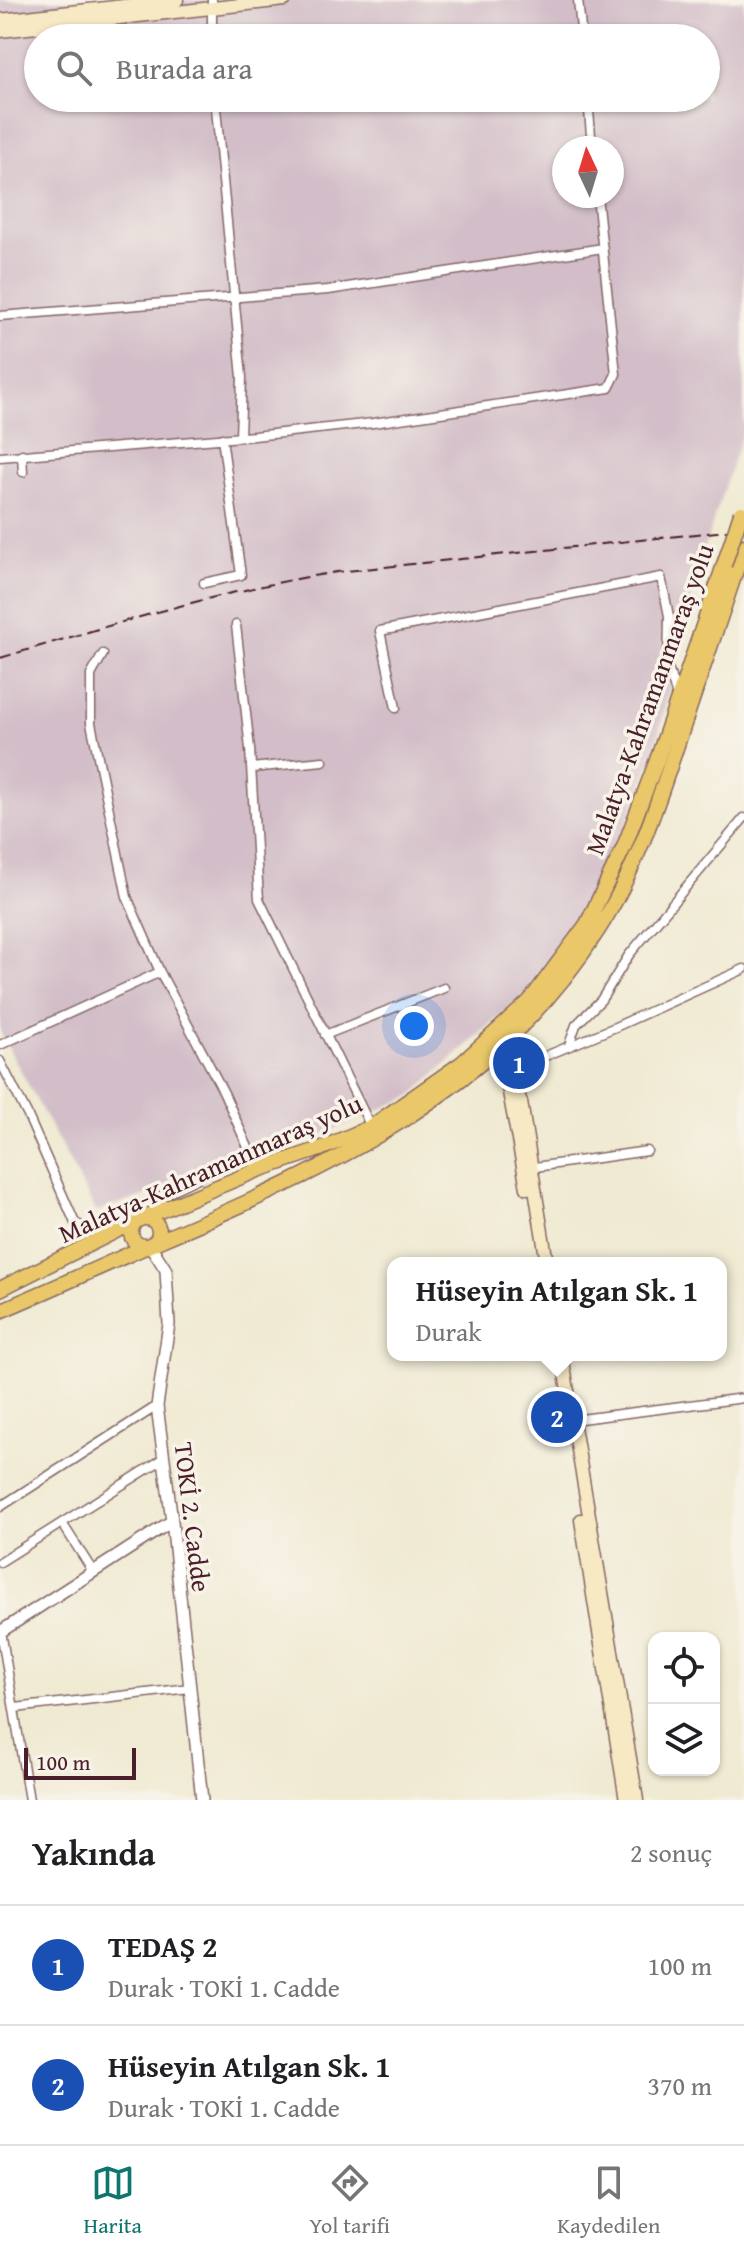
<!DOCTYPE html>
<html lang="tr">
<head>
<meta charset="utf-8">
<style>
  :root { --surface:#fff; --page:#f2f2f2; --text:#202124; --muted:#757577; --line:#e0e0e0; --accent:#0f766e }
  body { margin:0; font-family:"Gentium Book Plus",serif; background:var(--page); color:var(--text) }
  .controls { position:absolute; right:24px; bottom:24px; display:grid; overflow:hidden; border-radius:16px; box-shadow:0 2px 6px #0004 }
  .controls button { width:72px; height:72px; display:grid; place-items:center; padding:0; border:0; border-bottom:2px solid var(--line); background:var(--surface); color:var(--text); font:40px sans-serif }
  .compass { position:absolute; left:552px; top:136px; width:72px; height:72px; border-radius:50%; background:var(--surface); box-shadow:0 2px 6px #0004; rotate:356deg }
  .scale { position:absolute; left:24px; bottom:20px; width:112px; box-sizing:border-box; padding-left:8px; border:4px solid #4a1f2b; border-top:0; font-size:22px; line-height:28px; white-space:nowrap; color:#4a1f2b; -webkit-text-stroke:6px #f7f3e8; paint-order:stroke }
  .you { position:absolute; left:414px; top:1026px; width:28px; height:28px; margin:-20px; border:6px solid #fff; border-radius:50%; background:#1a73e8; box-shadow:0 0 0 12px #1a73e833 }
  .badge { display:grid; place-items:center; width:52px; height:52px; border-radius:50%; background:var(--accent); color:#fff; font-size:26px; font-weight:700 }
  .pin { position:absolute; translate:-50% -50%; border:4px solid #fff; box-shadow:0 2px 8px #0006 }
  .popup { position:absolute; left:387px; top:1257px; width:340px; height:104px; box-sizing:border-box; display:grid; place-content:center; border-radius:16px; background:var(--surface); filter:drop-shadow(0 2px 6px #0005); font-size:26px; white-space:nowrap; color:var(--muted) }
  .popup b { font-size:30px; color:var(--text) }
  .popup::after { content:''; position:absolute; left:50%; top:100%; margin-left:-16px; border:16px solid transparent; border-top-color:var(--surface) }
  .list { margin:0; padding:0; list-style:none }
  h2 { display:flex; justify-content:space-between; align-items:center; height:104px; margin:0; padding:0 32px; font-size:34px }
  h2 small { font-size:26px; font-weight:400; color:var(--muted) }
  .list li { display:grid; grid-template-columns:52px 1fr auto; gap:24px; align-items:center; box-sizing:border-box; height:120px; padding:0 32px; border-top:2px solid var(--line) }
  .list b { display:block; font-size:30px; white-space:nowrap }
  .list p { margin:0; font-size:26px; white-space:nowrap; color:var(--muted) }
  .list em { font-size:26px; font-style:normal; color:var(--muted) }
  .icon { flex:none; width:44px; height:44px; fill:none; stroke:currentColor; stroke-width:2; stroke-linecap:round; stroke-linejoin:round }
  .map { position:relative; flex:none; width:744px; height:1800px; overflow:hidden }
  .search { position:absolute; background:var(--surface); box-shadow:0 2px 6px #0004; left:24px; right:24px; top:24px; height:88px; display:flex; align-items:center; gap:20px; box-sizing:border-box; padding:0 28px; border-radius:44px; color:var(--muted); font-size:30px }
  .sheet { height:344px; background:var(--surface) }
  nav { display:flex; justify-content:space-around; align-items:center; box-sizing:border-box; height:112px; border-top:2px solid var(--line); background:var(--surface); font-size:22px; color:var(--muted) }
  nav a { display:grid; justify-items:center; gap:4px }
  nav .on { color:var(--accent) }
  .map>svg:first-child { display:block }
  .industrial { fill:#d2bdc8; fill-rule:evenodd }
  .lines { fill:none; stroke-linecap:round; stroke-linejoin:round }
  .minor-casing { stroke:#846665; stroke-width:11 }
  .tertiary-casing { stroke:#846665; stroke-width:14 }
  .secondary-casing { stroke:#846665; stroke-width:15 }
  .trunk-casing { stroke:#846665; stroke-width:17 }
  .minor { stroke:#fff; stroke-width:8 }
  .tertiary { stroke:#fff; stroke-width:11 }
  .secondary { stroke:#f7e9c3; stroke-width:12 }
  .trunk { stroke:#eac769; stroke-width:14 }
  .rail { stroke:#4a1f2b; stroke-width:2; stroke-dasharray:12 6; stroke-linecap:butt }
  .trunk-bridge-casing { stroke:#846665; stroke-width:17; stroke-linecap:butt }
  .trunk-bridge { stroke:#eac769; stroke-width:14 }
  .labels { text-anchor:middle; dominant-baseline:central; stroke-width:7; stroke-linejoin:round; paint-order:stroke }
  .street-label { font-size:26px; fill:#4a1f2b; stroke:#f7f3e8 }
</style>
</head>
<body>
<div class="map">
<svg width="744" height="1800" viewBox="0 0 744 1800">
  <rect width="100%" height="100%" fill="#f7f3e8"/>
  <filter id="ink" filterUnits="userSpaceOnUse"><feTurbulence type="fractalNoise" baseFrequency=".0125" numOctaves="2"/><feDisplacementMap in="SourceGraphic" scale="16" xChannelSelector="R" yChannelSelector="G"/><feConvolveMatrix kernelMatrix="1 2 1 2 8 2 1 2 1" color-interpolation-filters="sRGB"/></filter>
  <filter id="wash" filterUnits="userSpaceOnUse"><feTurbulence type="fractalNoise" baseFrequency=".006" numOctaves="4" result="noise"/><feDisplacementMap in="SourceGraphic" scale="32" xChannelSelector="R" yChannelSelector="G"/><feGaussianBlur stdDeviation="1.8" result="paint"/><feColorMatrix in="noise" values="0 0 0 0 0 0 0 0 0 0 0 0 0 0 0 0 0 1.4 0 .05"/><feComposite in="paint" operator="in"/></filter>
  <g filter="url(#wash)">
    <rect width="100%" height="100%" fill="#f0ead2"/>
    <!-- industrial -->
    <path class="industrial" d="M0,0H744V428L698,567L653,757L597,899L534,985L411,1096L272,1156L96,1211L0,1032ZM38,38H706V98H38ZM564,148H612V196H564Z"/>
  </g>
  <g filter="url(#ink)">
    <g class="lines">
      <defs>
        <path id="minor" d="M212,0V38
          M578,0L582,38
          M215,98L242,377L240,437
          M588,98L592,148
          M0,316L328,290L603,248
          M22,454L23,472
          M0,457L254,436L373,423L609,388L616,374L597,196
          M204,583L241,575L222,438
          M236,625L250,749L259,899L371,1127
          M103,654L91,675V723L127,897L160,972L224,1093L258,1170
          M396,708L380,631L661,577L669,616L668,668L676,693
          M251,768L323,761
          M325,1035L444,988
          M0,1045L160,972
          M569,1045L576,1025L601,1000L629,955L744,818
          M0,1061L28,1116L75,1223L91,1230L249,1153
          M507,1072L613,1028L744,969
          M528,1168L647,1151
          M573,1420L744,1398
          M0,1507L157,1406
          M62,1523L92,1570
          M0,1562L163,1459
          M1,1631L29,1800
          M15,1708L190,1688"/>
        <path id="tertiary" d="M492,1056L500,1064L505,1073
          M150,1245L166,1270L169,1324L157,1406L172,1521L202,1800
          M0,1632L172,1521"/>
        <path id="secondary" d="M0,20L177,0
          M0,31L285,0
          M501,1047L521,1102L547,1263
          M506,1076L527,1188
          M562,1355L637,1800
          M581,1520L626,1800"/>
        <path id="trunk" d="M131 1232a14 14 0 1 1 28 0a14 14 0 1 1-28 0Z
          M0,1289L138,1220L258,1170L320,1149L371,1127L462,1063L530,1001L587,924L624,847L657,760L724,565
          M0,1311C54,1288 107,1264 161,1240C330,1168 496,1092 598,930C638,868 661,793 684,724C704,664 725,605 744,546"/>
      </defs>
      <!-- minor casing -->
      <use href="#minor" class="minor-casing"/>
      <!-- tertiary casing -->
      <use href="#tertiary" class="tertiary-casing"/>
      <!-- secondary casing -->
      <use href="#secondary" class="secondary-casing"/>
      <!-- trunk casing -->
      <use href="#trunk" class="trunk-casing"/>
      <!-- minor -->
      <use href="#minor" class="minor"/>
      <!-- tertiary -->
      <use href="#tertiary" class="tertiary"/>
      <!-- secondary -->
      <use href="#secondary" class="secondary"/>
      <!-- trunk -->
      <use href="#trunk" class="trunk"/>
      <!-- rail -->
      <path class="rail" d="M0,658C112,625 222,590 337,572L744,529"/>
      <defs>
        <path id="trunk-bridge" d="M724,565L741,513"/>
      </defs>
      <!-- trunk-bridge casing -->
      <use href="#trunk-bridge" class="trunk-bridge-casing"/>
      <!-- trunk-bridge -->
      <use href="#trunk-bridge" class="trunk-bridge"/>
    </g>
  </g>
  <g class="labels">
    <!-- street labels -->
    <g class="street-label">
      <text transform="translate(649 699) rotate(-70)">Malatya-Kahramanmaraş yolu</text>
      <text transform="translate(210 1168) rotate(-24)">Malatya-Kahramanmaraş yolu</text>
      <text transform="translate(193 1517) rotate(83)">TOKİ 2. Cadde</text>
    </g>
  </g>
</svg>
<div class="controls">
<button><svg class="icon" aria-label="locate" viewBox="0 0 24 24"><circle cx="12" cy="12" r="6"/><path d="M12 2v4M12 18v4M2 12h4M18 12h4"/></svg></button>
<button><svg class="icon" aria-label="layers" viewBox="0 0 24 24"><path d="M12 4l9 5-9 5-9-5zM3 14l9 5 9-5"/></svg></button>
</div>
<svg class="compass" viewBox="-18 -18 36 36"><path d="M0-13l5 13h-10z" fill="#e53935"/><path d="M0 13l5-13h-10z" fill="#757577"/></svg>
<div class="scale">100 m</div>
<div class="you"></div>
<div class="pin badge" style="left:519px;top:1063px;background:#1a4fb4">1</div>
<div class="pin badge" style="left:557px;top:1417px;background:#1a4fb4">2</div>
<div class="popup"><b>Hüseyin Atılgan Sk. 1</b>Durak</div>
<div class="search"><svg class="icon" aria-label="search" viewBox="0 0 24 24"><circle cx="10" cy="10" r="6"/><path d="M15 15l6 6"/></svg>Burada ara</div>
</div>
<section class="sheet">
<h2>Yakında<small>2 sonuç</small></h2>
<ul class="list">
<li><span class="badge" style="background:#1a4fb4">1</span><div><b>TEDAŞ 2</b><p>Durak · TOKİ 1. Cadde</p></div><em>100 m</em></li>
<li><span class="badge" style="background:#1a4fb4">2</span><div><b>Hüseyin Atılgan Sk. 1</b><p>Durak · TOKİ 1. Cadde</p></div><em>370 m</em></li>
</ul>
</section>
<nav>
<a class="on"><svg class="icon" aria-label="map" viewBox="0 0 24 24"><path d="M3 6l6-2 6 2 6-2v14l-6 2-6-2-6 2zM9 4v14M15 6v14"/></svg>Harita</a>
<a><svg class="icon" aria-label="directions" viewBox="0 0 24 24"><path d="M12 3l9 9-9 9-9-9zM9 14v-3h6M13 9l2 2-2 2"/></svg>Yol tarifi</a>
<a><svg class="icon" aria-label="saved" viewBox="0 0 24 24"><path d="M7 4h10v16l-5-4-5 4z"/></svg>Kaydedilen</a>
</nav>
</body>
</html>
